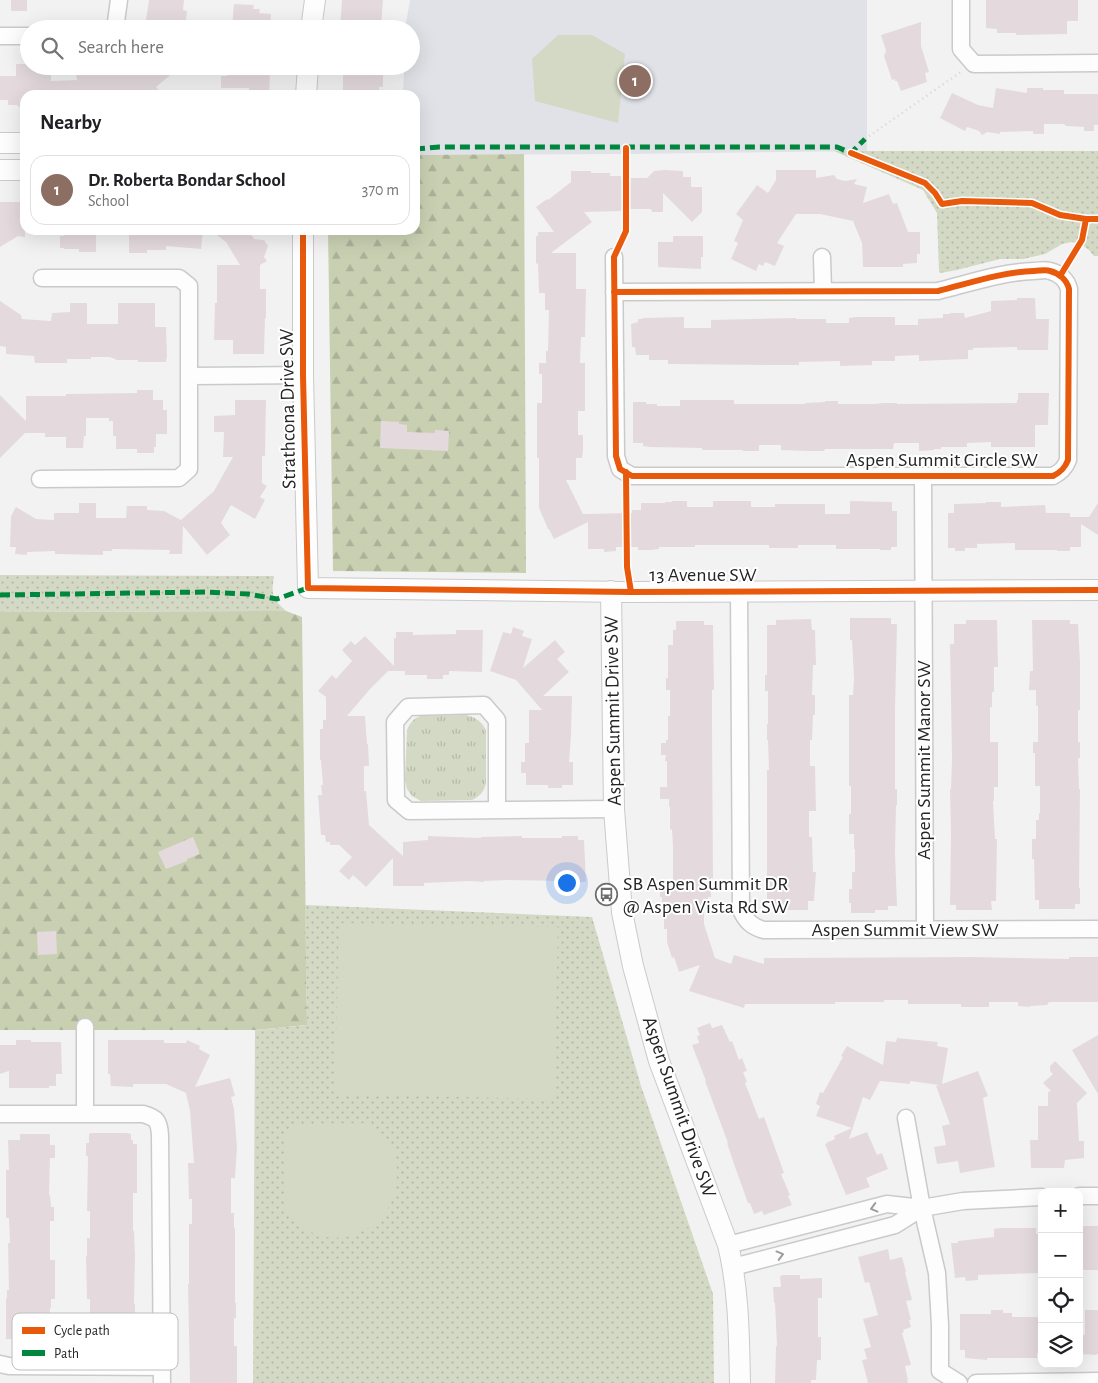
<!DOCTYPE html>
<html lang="en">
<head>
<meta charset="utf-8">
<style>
  :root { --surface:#fff; --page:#f2f2f2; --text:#202124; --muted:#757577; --line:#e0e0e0; --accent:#111827 }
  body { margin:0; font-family:"Alegreya Sans",sans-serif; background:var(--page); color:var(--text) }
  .controls { position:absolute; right:15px; bottom:15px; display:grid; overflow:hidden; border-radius:10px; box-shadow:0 5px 20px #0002 }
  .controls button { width:45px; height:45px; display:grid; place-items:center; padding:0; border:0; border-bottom:1px solid var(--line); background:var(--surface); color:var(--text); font:25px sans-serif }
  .you { position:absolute; left:566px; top:882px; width:18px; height:18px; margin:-12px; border:4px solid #fff; border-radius:50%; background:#1a73e8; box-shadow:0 0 0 8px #1a73e833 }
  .badge { display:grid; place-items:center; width:32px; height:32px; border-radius:50%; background:var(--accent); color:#fff; font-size:16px; font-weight:700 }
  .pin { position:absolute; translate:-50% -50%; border:2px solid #fff; box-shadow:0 1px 5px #0006 }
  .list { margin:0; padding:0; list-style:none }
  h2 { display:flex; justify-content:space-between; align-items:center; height:65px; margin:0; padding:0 20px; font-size:21px }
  h2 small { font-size:16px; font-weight:400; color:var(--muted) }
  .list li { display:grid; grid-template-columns:32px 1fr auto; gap:15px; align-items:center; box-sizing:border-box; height:70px; margin:0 10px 10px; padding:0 10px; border:1px solid var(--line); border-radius:15px }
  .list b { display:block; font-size:19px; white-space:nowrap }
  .list p { margin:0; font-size:16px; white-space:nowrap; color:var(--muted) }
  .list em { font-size:16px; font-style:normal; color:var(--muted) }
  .icon { flex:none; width:28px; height:28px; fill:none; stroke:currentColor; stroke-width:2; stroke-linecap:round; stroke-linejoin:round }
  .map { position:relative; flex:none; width:1098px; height:1383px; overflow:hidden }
  .search { position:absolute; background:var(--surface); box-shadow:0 5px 20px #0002; left:20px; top:20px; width:400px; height:55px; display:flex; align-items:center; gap:12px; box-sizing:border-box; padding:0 18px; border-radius:28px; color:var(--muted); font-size:19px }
  .panel { position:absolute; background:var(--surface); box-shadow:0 5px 20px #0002; left:20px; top:90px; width:400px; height:145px; border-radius:15px }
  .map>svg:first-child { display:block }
  .built { fill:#e0e2e8 }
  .grass { fill:url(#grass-tufts) }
  .forest { fill:url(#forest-firs) }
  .park { fill:url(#park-dots) }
  .garden { fill:#d3d9c4 }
  .building { fill:#e4dade }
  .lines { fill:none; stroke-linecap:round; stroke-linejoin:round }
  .minor-casing { stroke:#cacacb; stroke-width:19 }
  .tertiary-casing { stroke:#cacacb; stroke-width:22 }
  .path { stroke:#d4d4d5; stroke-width:2.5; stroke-dasharray:1 4; stroke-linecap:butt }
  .minor { stroke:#fdfdfd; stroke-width:16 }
  .tertiary { stroke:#fdfdfd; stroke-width:20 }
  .quiet { stroke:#00873e; stroke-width:5; stroke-dasharray:10 5; stroke-linecap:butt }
  .cycleway-casing { stroke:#fff; stroke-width:9 }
  .cycleway { stroke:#e8590c; stroke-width:6 }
  .oneway { stroke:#9c9c9c }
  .labels { text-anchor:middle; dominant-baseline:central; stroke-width:4; stroke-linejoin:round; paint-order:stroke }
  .street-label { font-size:20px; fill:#252526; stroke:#fff }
  .poi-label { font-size:20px; fill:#252526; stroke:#fff; text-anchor:start }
  .key { fill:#fff; stroke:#bebebe; stroke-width:1 }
  .key-label { font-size:14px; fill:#252526 }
</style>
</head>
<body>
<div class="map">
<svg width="1098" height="1383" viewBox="0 0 1098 1383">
  <defs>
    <pattern id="grass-tufts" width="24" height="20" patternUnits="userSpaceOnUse" patternTransform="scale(1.25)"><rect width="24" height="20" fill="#d3d9c4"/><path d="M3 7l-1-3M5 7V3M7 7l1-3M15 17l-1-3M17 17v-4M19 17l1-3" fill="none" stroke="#b5baa8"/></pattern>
    <pattern id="forest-firs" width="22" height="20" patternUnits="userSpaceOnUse" patternTransform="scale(1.25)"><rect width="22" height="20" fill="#c9d0b2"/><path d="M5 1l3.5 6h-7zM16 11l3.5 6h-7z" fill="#acb299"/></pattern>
    <pattern id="park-dots" width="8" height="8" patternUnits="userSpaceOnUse" patternTransform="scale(1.25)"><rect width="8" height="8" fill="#d3d9c4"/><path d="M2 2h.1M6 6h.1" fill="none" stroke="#b5baa8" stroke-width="1.8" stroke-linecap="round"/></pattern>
  </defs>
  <rect width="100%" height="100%" fill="#f2f2f3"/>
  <!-- built -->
  <path class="built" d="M410,0H867V151L626,154L415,155V95H403L404,66H411V29H405Z"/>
  <!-- grass -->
  <path class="grass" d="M467,715C476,718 481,721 486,730V782C485,791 480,796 472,800L421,801L412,796L407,789L405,780L407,730C410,723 413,719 420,716Z"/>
  <!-- forest -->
  <path class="forest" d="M524,154L526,573L333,571L328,230H415V155Z
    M286,611L302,617L307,1025L255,1030H0V612Z"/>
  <!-- park -->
  <path class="park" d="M834,151H1098V256H1094L1089,250L1081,244L1072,242L1062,244L1045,254L1023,259H1000L957,270L940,273L939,272L937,213L923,190Z
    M0,575L274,576C271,595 272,598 286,611L0,612Z
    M305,905L592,917L641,1086L713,1294L714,1383H253L255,1030L307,1025Z"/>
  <!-- garden -->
  <path class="garden" d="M558,35H592L625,54L618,123L535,101L532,59Z
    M339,923L558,927L554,1099L335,1094Z
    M370,1123C376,1131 389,1141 393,1149C396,1156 397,1165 397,1172C399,1212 365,1243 325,1237C308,1234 296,1220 284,1209V1135L295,1124Z"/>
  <!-- building -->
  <path class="building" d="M11,0H27V11H11Z
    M149,0H184L183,10L187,11L185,29H155L157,21L146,20Z
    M342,0H383L381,26L378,25V29H340Z
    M986,0H1078V21H1067V34L1016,35V33H997V29L986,28Z
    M234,4L254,5L253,9H260L259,13L271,14L270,29L232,27Z
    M921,22V46L929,72L925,73L927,82L901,91L897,81H895V79L892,80L884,56L886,51L881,35Z
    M16,64H29V66H51V81L77,80L75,68L84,66H90L91,74L132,66H181L156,87L163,95H25V113L17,105H8V100H0V76H16Z
    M227,66H262V72H270L269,95H249V88H221V76H227Z
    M349,66H378V74H383V87H379V95H343V74H349Z
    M996,88L1027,93V88H1043V90H1064V94H1098V125H1094V131H1084V127L1066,126L1064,124H1044V134H1033V131L1000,132V134L987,132L982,135L979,131L967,127L965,131L940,118L952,93L978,105L993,108Z
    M664,170L683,171V177H691V187H702V212L692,222L663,193V212H652L651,209H621V211L584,212L592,222L551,253H576V289H586L585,337H581L580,363H585V411H578V435H583V451L582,458H576V480H566L583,514L632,513V510H641V503H665V502H672V501H687V507H713V501H751V507H775V504H825V514H850V501L892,502V511H897V547H891V550H880V549H836V545H798V548H769V545H695V547H659V549L652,550H638V547H616V551L604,552V549H588V522L554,539L549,529H548L539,508V458H537V403H542V374H539V363H546V351H548L549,310H545V293H539L538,263L536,264V236H538V232H554L536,207L547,199L548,200L571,182V171H591V173H610V176H621V178H647L654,171Z
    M776,170H816V178L834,175L837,179L845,181L857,179L854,184L867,187L863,203L889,194L893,204L897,203L908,232H920V254H917V263L903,264V267H863L862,243L853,221L820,214H796L777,243L784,246L775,266L765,262L763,266L759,264L756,271L731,259L738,243L734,241L743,220L736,214L757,185L768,193L776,180Z
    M0,202H25V237L18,236L0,247Z
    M64,230H96V252H79V249H64V248H60V236H64Z
    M129,230H203L201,249L166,246V250H147V253H129Z
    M210,230H248L254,239L264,240L268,246L264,257L267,261L260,265V289H266V318H265L264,354H233V340H214L215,303H217V265H240L226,242Z
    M673,236H703V257H701V269L658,267V242H673Z
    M1017,298H1035L1036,319H1049L1048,350H1017V347L973,348V350H968V359L919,361V355L895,356V361H872V365L840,366V361L799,362V365H772L668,364V360H649V355H636L635,347H632L631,324L638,322V319H642L643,318L684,317V328H711V320L796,318V319H826V323H849V318L856,317H895V325H918V319L943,318V314H950V313H964L965,318L991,311V301L1017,300Z
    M0,301L21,315L22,319L51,321L52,313L70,312V303H87V324H118V303H155V327H166L167,356L166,362H138V360H117L110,357H91V359H67V363H35L34,356L6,354V347L0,346Z
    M137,390H153V400H163V410H167V434H156V447H154V453H137V449H116V436H113V421H109V418H86V436H84L83,448H66V437H45V433H25L0,458V395L26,421V396H66V394L137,393Z
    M1018,393H1049L1048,425H1035V447H991V442L967,443V447H941V449H934V450L919,451V443H894L893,449H825L824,451H807L781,450V445H759V451H743V450H702V448L650,447L643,446V443H633V402H646V404H657V406H680V400H734V404H805V403L825,402V401H838V404H874L883,403H897V404L1017,403V400H1018Z
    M235,400H266L265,456H262V483L267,486L260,497L265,500L255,519L231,505L221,523L230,535L207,555L183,526L182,554H169L170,550L112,549V551H103V555L55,554V551L27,552V555L15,554L16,547H10L11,516L16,507L36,519L54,520V513H79V503H96V518H126L127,506H147V510L164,511L181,520L214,491L233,457H223L224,432H214V416L235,415Z
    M381,421L399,422V424L407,425V432L435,433V430L449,431L448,451L380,448Z
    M986,502H1001V507L1045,505L1046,513H1070V517H1089L1098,503V535L1081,524V547H1070V551H1057V550H1015V543L977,544V548H965V551H955V548H948V513H954V504L986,503Z
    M850,618H891V624H897L895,711V789H897V805H896L895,853L897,906H888V910H875V913H851V903H849V889H852V872H855V849H854V834H849V814H851V786H849V695H853L854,679L852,640H850Z
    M811,619L812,630H815L816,665H813L812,695H815V715H813L812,740H810V766H815L816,811H809V837H812L813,872H816L814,901H808V910H773V905H767V770H769L768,740H767V724H768V691H765V675H767V625H776V620Z
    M966,620H997L998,667H994V692H992V707H990V742H998V787H994V801H993L995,839H997L996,901H991L992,910H956V905H950L951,834L950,789H951L952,759L950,644H954V624H966Z
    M1032,620H1070V624H1078L1080,662V710H1078V742H1080V758H1078L1079,789H1080L1079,888H1080V904H1075V909H1039V900H1035L1034,859H1032V839H1036V820H1039V813H1040V786H1035V753H1033V742H1038V706H1036V690H1029L1030,671H1033Z
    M676,621H704V625H713L714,690H712V721L713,878H711V897H708V901H704V924L715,958L731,964L734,955L764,964V958H784L974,957L1069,959V957H1098V1002H1049L1047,1005L1030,1006V1007L1018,1006V1002H989V1007H961V1004H908V1000H884V1002H835V1004H745L744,1008L689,991L700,965L679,972L674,957L672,958L667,942V929H664V916H662V897H660V881H673V846L672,830L670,829V807H669V799H660V787H667V761H665L666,755H661V743H666V740H668V716H670V690H666V678H668V645H673V630H676Z
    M513,627L524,631L522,636L532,639L523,668L555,640L565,652L557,659L569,672L543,696H572L571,735L569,762H573V785H562V788H548V785H526V773H521V762H525V743H529V710H542L516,680L490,671L503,632L511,634Z
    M456,630H483L482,672L449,671V675H443V679H427V675H405V671H388L371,688L347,716H365L367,744H368L369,766H364V791H366L369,825L403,856V842L428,840V836L481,838V837L522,836V838H562V836H578V840H584L586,882H574V885H562V881L507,880L484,881V882L470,881L424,883V886H393V858L366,887L353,875L349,880L339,871L352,857L339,845H330V842H326L325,835H321L318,795H322L321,785H323L321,760H320V729H323V720H326V697L318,691L332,675L336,679L352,661L342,650L351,641L355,645L365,636L394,666V638H396V632H413V635L456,634Z
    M193,837L200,854L187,859V861L166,869L158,852Z
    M56,931L57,954L38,955L37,932Z
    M710,1023L712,1028L722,1025L730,1042L732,1041L739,1060L742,1058L747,1071L743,1072L747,1082L745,1083L759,1119L764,1117L784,1173L781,1174L790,1195L788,1196L792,1205L764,1215L762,1211L754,1214L750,1203H748L735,1167L727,1143H728L705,1081H706L692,1045L699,1043L697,1036L700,1035L697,1028Z
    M1098,1035V1094L1072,1050Z
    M897,1038L938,1042L937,1046L948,1048L942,1084L978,1071L988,1096L983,1098L995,1167L960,1173L958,1161L937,1164L934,1147L946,1145L942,1126L950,1124L936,1086L939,1085L910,1081V1084L880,1081L870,1100L863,1097L849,1139L867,1132L877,1155L882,1153L888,1169L866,1178L870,1187L846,1195L825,1144H827L826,1143L835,1139L834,1136L852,1128L816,1116L820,1106L816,1104L820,1092L823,1093L843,1057L841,1056L847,1046L883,1065L886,1041L896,1042Z
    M16,1040H31V1042H61L62,1074H56V1086H49V1088H9V1071L0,1074V1045H16Z
    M108,1040H164V1043H186L187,1040L200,1046L199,1049L210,1055L195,1087L230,1078L235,1096L231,1097L234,1109L237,1147L235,1178H231V1213H234V1228H235V1303H236V1318H234V1346H237V1383H190L188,1284H189V1224H192V1199H189L188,1163H194L190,1111L186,1093L166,1084H133V1087L111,1086L110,1074H108Z
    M1055,1061L1087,1093L1077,1103L1079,1141H1084V1158L1065,1160L1064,1168H1031L1030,1140H1038V1106H1048V1092L1051,1091L1043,1083L1053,1074L1050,1071V1066Z
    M127,1133L131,1134V1140H133V1144H137V1193H133V1231H134L135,1256L134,1304H135V1334H126V1343L88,1344V1331L90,1330V1299H87L86,1256H87V1238H90V1211H87L88,1156H86V1143H89V1134L91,1133Z
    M20,1134H50V1145H55V1158H50L49,1195H50L51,1207H54V1221H50V1260H55V1299H51V1308H50L49,1344H15V1339H6V1298H7V1290H9L8,1243H10L9,1218H6V1170H9L8,1140H20Z
    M1081,1226H1098V1270H1081Z
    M1001,1228H1036V1234H1042V1273L978,1275V1280L966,1281L965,1277L955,1278L951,1243H958V1241L994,1237V1229Z
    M888,1249L890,1260L902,1257L906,1272H905L912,1300L906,1301L911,1320H909L911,1327L903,1330L904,1332L902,1333L911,1365L905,1366L908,1380H907L908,1383H868L862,1360L867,1359L864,1349L871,1347L863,1319L878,1315L869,1282L865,1283L858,1257Z
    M783,1275H800V1279L822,1278V1298H818V1337H821V1360H817L816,1380H811V1383H775L776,1346H777L775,1303H774L773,1287H781L780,1276Z
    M991,1310H1003V1313H1012V1317H1041L1042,1351L1041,1353H1037V1358H987V1360L965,1358V1350H960V1314H991Z
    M1085,1310H1098V1354L1095,1355L1082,1354V1335H1085Z"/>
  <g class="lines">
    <defs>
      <path id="minor" d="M961,0V49L974,64L1098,63
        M115,29L119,0
        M0,36H29
        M822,257L823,291
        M614,292L938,291C970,283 1002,272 1034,271C1039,271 1046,269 1050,271C1059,273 1067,280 1069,289L1068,460C1065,468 1061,472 1053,476H632L620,469L616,456L614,257
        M190,376L303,375
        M923,477L925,929
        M40,479L179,478L189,469V286L179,278H42
        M739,591L741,910C746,921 752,927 764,930L1098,929
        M497,810V720L484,705L408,707L395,722L396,800L409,811L614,809
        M85,1027V1113
        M0,1114H143C157,1118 159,1121 160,1135L162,1383
        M906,1118L922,1208L937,1273L940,1325V1371L959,1383
        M1079,1196H1098
        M728,1245L887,1204L922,1208L963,1201L1042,1197
        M733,1267L895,1225L922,1208
        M0,1364L9,1366L162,1367
        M976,1383L1098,1381"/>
      <path id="tertiary" d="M311,29L315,0
        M306,95L308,66
        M0,143H25
        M0,170H25
        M303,230V375L308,588L631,592L1098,590
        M611,591L614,809L622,912L633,966L659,1061L728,1245C739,1290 739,1337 740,1383"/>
    </defs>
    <!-- minor casing -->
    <use href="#minor" class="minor-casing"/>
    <!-- tertiary casing -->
    <use href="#tertiary" class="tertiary-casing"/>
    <!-- path -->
    <path class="path" d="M865,139L962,71"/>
    <!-- minor -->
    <use href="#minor" class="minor"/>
    <!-- tertiary -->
    <use href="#tertiary" class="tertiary"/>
    <!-- quiet -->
    <path class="quiet" d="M415,149L439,147H837L851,153L865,139
      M0,595L205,592L248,594L277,599L308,588"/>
    <defs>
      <path id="cycleway" d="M851,153L925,183L935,193L942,204L962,201L1032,203L1060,215L1086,219H1098
        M303,230V375L308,588L631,592L1098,590
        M1060,276L1082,240L1086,219
        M614,292L938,291C970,283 1002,272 1034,271C1039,271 1046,269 1050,271C1059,273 1067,280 1069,289L1068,460C1065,468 1061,472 1053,476H632L620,469L616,456L614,257L626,231V148
        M626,472L627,567L631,592"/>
    </defs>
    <!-- cycleway casing -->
    <use href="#cycleway" class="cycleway-casing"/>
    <!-- cycleway -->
    <use href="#cycleway" class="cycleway"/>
  </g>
  <!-- one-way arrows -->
  <defs><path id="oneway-chevron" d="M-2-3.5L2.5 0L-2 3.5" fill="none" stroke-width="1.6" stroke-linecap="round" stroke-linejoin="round" transform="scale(1.25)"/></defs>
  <g class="oneway">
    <use href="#oneway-chevron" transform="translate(874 1208) rotate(165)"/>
    <use href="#oneway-chevron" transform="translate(780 1255) rotate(-15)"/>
  </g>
  <!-- icons -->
  <defs>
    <symbol id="bus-ring" viewBox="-11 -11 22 22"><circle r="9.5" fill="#fff" stroke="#6d6d6e" stroke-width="1.5"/><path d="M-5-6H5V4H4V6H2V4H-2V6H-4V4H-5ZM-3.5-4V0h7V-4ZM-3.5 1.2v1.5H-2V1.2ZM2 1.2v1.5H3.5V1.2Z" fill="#6d6d6e"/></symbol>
  </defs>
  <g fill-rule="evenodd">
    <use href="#bus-ring" x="594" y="882" width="25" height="25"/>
  </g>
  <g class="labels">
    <!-- street labels -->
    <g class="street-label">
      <text transform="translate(288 409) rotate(-91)">Strathcona Drive SW</text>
      <text x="942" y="460">Aspen Summit Circle SW</text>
      <text x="703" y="575">13 Avenue SW</text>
      <text transform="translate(613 711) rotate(-91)">Aspen Summit Drive SW</text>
      <text transform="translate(924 760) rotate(-90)">Aspen Summit Manor SW</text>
      <text x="905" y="930">Aspen Summit View SW</text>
      <text transform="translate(679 1107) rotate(71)">Aspen Summit Drive SW</text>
    </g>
    <!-- poi labels -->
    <g class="poi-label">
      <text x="623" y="884">SB Aspen Summit DR<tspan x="623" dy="23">@ Aspen Vista Rd SW</tspan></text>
    </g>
  </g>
  <!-- legend -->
  <rect x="12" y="1313" width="166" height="57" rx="8" class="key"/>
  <rect x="22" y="1327" width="23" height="7" fill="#e8590c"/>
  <rect x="22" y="1350" width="23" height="6" fill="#00873e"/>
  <g class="key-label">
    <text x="54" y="1335">Cycle path</text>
    <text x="54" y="1358">Path</text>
  </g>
</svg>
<div class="controls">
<button>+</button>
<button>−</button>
<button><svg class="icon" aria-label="locate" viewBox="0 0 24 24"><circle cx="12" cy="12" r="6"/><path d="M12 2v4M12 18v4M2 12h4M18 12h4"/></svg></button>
<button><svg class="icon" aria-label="layers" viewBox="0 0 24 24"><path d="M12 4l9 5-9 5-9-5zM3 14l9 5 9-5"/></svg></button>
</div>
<div class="you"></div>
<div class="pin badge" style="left:635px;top:81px;background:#8d6e63">1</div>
<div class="search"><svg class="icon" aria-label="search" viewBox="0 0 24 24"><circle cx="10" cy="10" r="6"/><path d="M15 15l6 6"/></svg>Search here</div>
<section class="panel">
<h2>Nearby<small></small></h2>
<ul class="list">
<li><span class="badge" style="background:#8d6e63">1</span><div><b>Dr. Roberta Bondar School</b><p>School</p></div><em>370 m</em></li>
</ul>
</section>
</div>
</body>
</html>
